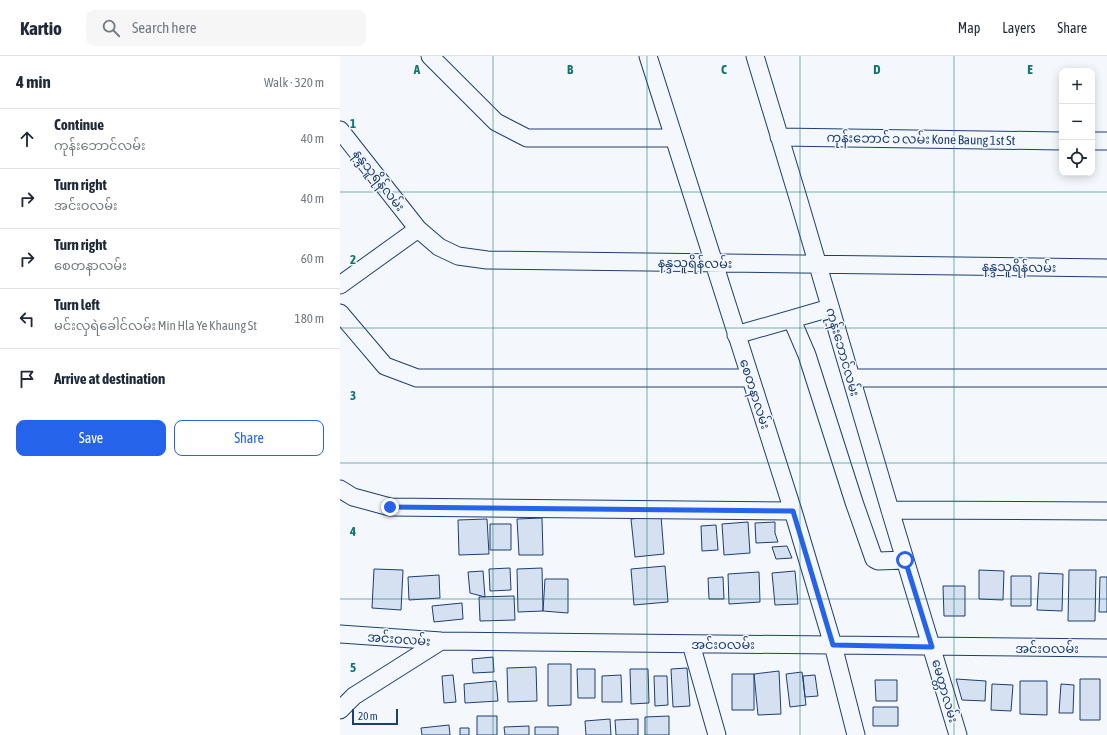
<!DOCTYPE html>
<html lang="en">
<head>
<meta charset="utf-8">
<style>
  :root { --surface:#fff; --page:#f6f6f7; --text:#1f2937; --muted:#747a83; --line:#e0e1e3; --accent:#2563eb }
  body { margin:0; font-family:"Asap Condensed","Noto Sans Myanmar",sans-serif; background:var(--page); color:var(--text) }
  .controls { position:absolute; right:12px; top:12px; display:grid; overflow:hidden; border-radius:8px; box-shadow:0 2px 10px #0003 }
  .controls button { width:36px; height:36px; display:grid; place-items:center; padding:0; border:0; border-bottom:1px solid var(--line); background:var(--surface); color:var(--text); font:20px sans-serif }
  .scale { position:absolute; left:12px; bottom:10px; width:46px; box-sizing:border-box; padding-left:4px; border:2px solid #1d3f73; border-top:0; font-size:11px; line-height:14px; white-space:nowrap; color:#1d3f73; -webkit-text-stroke:3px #f4f7fb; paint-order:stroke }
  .stop { position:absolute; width:12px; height:12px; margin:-9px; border:3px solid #2563eb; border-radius:50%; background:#fff }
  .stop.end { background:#2563eb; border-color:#fff; box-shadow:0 1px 4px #0008 }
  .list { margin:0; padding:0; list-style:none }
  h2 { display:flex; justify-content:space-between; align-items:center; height:52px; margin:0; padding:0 16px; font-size:17px }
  h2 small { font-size:13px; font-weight:400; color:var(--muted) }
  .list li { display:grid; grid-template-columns:26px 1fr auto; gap:12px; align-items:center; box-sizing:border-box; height:60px; padding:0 16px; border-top:1px solid var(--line) }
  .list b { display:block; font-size:15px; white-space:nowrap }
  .list p { margin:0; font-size:13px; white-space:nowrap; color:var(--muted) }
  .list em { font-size:13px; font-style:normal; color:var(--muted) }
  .actions { display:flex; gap:8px; padding:12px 16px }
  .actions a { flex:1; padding:9px 0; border:1px solid var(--accent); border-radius:8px; text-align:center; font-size:14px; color:var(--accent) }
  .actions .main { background:var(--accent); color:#fff }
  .icon { flex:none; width:22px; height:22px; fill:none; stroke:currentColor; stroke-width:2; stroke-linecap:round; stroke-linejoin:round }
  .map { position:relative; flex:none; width:767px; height:679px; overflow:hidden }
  header { display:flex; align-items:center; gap:24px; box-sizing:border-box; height:56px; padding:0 20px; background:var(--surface); border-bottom:1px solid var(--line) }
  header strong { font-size:19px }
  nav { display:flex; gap:22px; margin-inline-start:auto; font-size:14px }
  .search { width:280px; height:36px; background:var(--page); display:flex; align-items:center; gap:10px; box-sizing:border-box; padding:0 14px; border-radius:8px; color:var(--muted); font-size:15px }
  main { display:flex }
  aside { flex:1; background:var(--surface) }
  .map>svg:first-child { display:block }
  .building { fill:#d5e0f0; stroke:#1d3f73 }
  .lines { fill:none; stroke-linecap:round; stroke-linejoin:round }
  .minor-casing { stroke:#1d3f73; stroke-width:19 }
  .minor { stroke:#f4f7fb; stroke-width:17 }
  .route { stroke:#2563eb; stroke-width:5 }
  .grid { fill:none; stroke:#0f766e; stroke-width:1; stroke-opacity:0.55 }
  .labels { text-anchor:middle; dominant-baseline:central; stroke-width:3; stroke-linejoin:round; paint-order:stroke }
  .street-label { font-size:13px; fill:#1d3f73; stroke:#f4f7fb }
  .grid-label { font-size:13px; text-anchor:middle; font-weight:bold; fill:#0f766e; stroke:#f4f7fb; stroke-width:3; stroke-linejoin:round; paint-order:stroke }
</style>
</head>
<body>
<header>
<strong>Kartio</strong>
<div class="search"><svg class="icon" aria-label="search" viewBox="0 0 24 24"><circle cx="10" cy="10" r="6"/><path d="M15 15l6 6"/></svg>Search here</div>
<nav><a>Map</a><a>Layers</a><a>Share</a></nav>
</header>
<main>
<aside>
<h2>4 min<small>Walk · 320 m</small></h2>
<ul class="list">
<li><svg class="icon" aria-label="ahead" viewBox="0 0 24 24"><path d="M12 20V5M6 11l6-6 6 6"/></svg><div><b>Continue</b><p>ကုန်းဘောင်လမ်း</p></div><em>40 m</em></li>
<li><svg class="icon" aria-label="right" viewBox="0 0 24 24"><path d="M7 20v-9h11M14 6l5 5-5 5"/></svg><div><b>Turn right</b><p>အင်းဝလမ်း</p></div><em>40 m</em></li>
<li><svg class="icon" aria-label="right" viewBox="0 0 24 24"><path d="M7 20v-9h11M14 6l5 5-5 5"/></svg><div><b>Turn right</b><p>စေတနာလမ်း</p></div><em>60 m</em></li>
<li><svg class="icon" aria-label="left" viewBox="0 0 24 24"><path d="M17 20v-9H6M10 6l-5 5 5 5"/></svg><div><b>Turn left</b><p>မင်းလှရဲခေါင်လမ်း Min Hla Ye Khaung St</p></div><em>180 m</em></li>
<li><svg class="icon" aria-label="arrive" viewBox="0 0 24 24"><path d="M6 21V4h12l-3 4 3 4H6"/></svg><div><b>Arrive at destination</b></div></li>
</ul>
<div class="actions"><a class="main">Save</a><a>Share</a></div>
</aside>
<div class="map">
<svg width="767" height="679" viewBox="0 0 767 679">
  <rect width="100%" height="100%" fill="#f4f7fb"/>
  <!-- building -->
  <path class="building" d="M321,460L324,498L295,501L291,463Z
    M202,462L203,499H179L177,463Z
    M147,463L149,498L119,499L118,464Z
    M408,466L410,497L384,499L382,468Z
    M435,466V477L438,486L416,487L415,467Z
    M150,468H171V494H150Z
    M376,469L378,494L362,495L361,470Z
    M447,490L452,502L436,503L432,491Z
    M325,510L328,546L294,549L291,513Z
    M170,512L171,534L150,535L149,513Z
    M202,512L203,555L178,556L177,513Z
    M34,513L63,514L61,554L32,552Z
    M639,514L664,515L663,544L639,543Z
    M729,514H756L755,565H728Z
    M143,515L145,541L130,537L128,516Z
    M455,515L458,548L435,549L432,517Z
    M419,516L420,546L389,548L388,518Z
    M699,517L723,518L722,555L697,554Z
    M99,519L100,542L69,544L68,521Z
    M671,520H691V550H671Z
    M383,521L384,543H369L368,522Z
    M760,521H767V556H759Z
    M205,523H228V557L203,555Z
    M603,530H625V560H604Z
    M174,540L175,564L140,565L139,541Z
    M122,547L123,563L94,566L92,550Z
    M153,601L154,616L133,617L132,603Z
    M208,608H231V649L208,650Z
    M196,611L197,645L168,646L167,612Z
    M347,612L350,650L333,651L331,613Z
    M237,613H255V642H238Z
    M290,613H308L309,647L291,648Z
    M439,615L441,658L418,659L414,618Z
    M462,616L466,649L450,651L446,618Z
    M392,618H414V654H392Z
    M113,619L116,646L104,647L102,620Z
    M281,619L282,646H262V620Z
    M475,619L478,640L465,641L463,620Z
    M314,620H327L328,649L315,650Z
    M616,623L646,625L645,645L622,644Z
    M740,623H760V664H740Z
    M535,624H557V645H536Z
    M156,625L158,645L125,647L124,628Z
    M680,625H707V659L680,658Z
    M652,628L673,629L671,655L651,654Z
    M721,628L734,629L733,657H719Z
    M533,651H558V670H533Z
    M137,660H157V679H137Z
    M329,660V679H305V661Z
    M270,663L271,679H246L245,665Z
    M298,663V679H276L275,664Z
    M109,669L110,679H82L81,672Z
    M189,670V679H165L164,671Z
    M195,671H218V679H195Z
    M120,672H129V679H120Z"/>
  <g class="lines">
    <defs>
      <path id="minor" d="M90,0L156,66L187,82H334
        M308,0L453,455L493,589L516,679
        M415,0L459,145L550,454L618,679
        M0,74L78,173L99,191L118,200L147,204L767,212
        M439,81L722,85
        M752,85H767
        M0,229L78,173
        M0,257L45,310L77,322H410
        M452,264L467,299L514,446L534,503L538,505L565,504
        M396,279L490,252
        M511,322H767
        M0,433L13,441L50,451L453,455
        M550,454L767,455
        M0,578L101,585L767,592
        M351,588L377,679
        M0,654L14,640L101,585"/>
    </defs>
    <!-- minor casing -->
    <use href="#minor" class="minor-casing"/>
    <!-- minor -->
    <use href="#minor" class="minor"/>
  </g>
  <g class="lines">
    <!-- route -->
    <path class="route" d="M50,451L453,455L493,589L592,591L565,504"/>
  </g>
  <!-- grid -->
  <path class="grid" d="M153,0V679M307,0V679M460,0V679M614,0V679M0,136H767M0,272H767M0,407H767M0,543H767"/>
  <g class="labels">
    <!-- street labels -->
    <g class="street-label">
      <text transform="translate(581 83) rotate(1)">ကုန်းဘောင် ၁ လမ်း Kone Baung 1st St</text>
      <text transform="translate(39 124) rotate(52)">နန္ဒသူရိန်လမ်း</text>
      <text transform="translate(355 207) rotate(1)">နန္ဒသူရိန်လမ်း</text>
      <text transform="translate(679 211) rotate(1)">နန္ဒသူရိန်လမ်း</text>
      <text transform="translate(503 296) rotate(74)">ကုန်းဘောင်လမ်း</text>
      <text transform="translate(415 338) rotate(72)">စေတနာလမ်း</text>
      <text transform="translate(59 583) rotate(4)">အင်းဝလမ်း</text>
      <text x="383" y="588">အင်းဝလမ်း</text>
      <text x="707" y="592">အင်းဝလမ်း</text>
      <text transform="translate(605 635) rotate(74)">မေတ္တာလမ်း</text>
    </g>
  </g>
  <g class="grid-label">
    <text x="77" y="18">A</text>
    <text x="230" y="18">B</text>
    <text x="384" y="18">C</text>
    <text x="537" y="18">D</text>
    <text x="690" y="18">E</text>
    <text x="13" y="72">1</text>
    <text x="13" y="208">2</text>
    <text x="13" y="344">3</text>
    <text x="13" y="480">4</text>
    <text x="13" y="616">5</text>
  </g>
</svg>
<div class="controls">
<button>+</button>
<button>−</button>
<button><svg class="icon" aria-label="locate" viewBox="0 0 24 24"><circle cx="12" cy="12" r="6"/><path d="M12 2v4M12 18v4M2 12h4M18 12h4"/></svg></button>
</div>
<div class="scale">20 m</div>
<div class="stop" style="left:565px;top:504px"></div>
<div class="stop end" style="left:50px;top:451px"></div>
</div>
</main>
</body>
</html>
